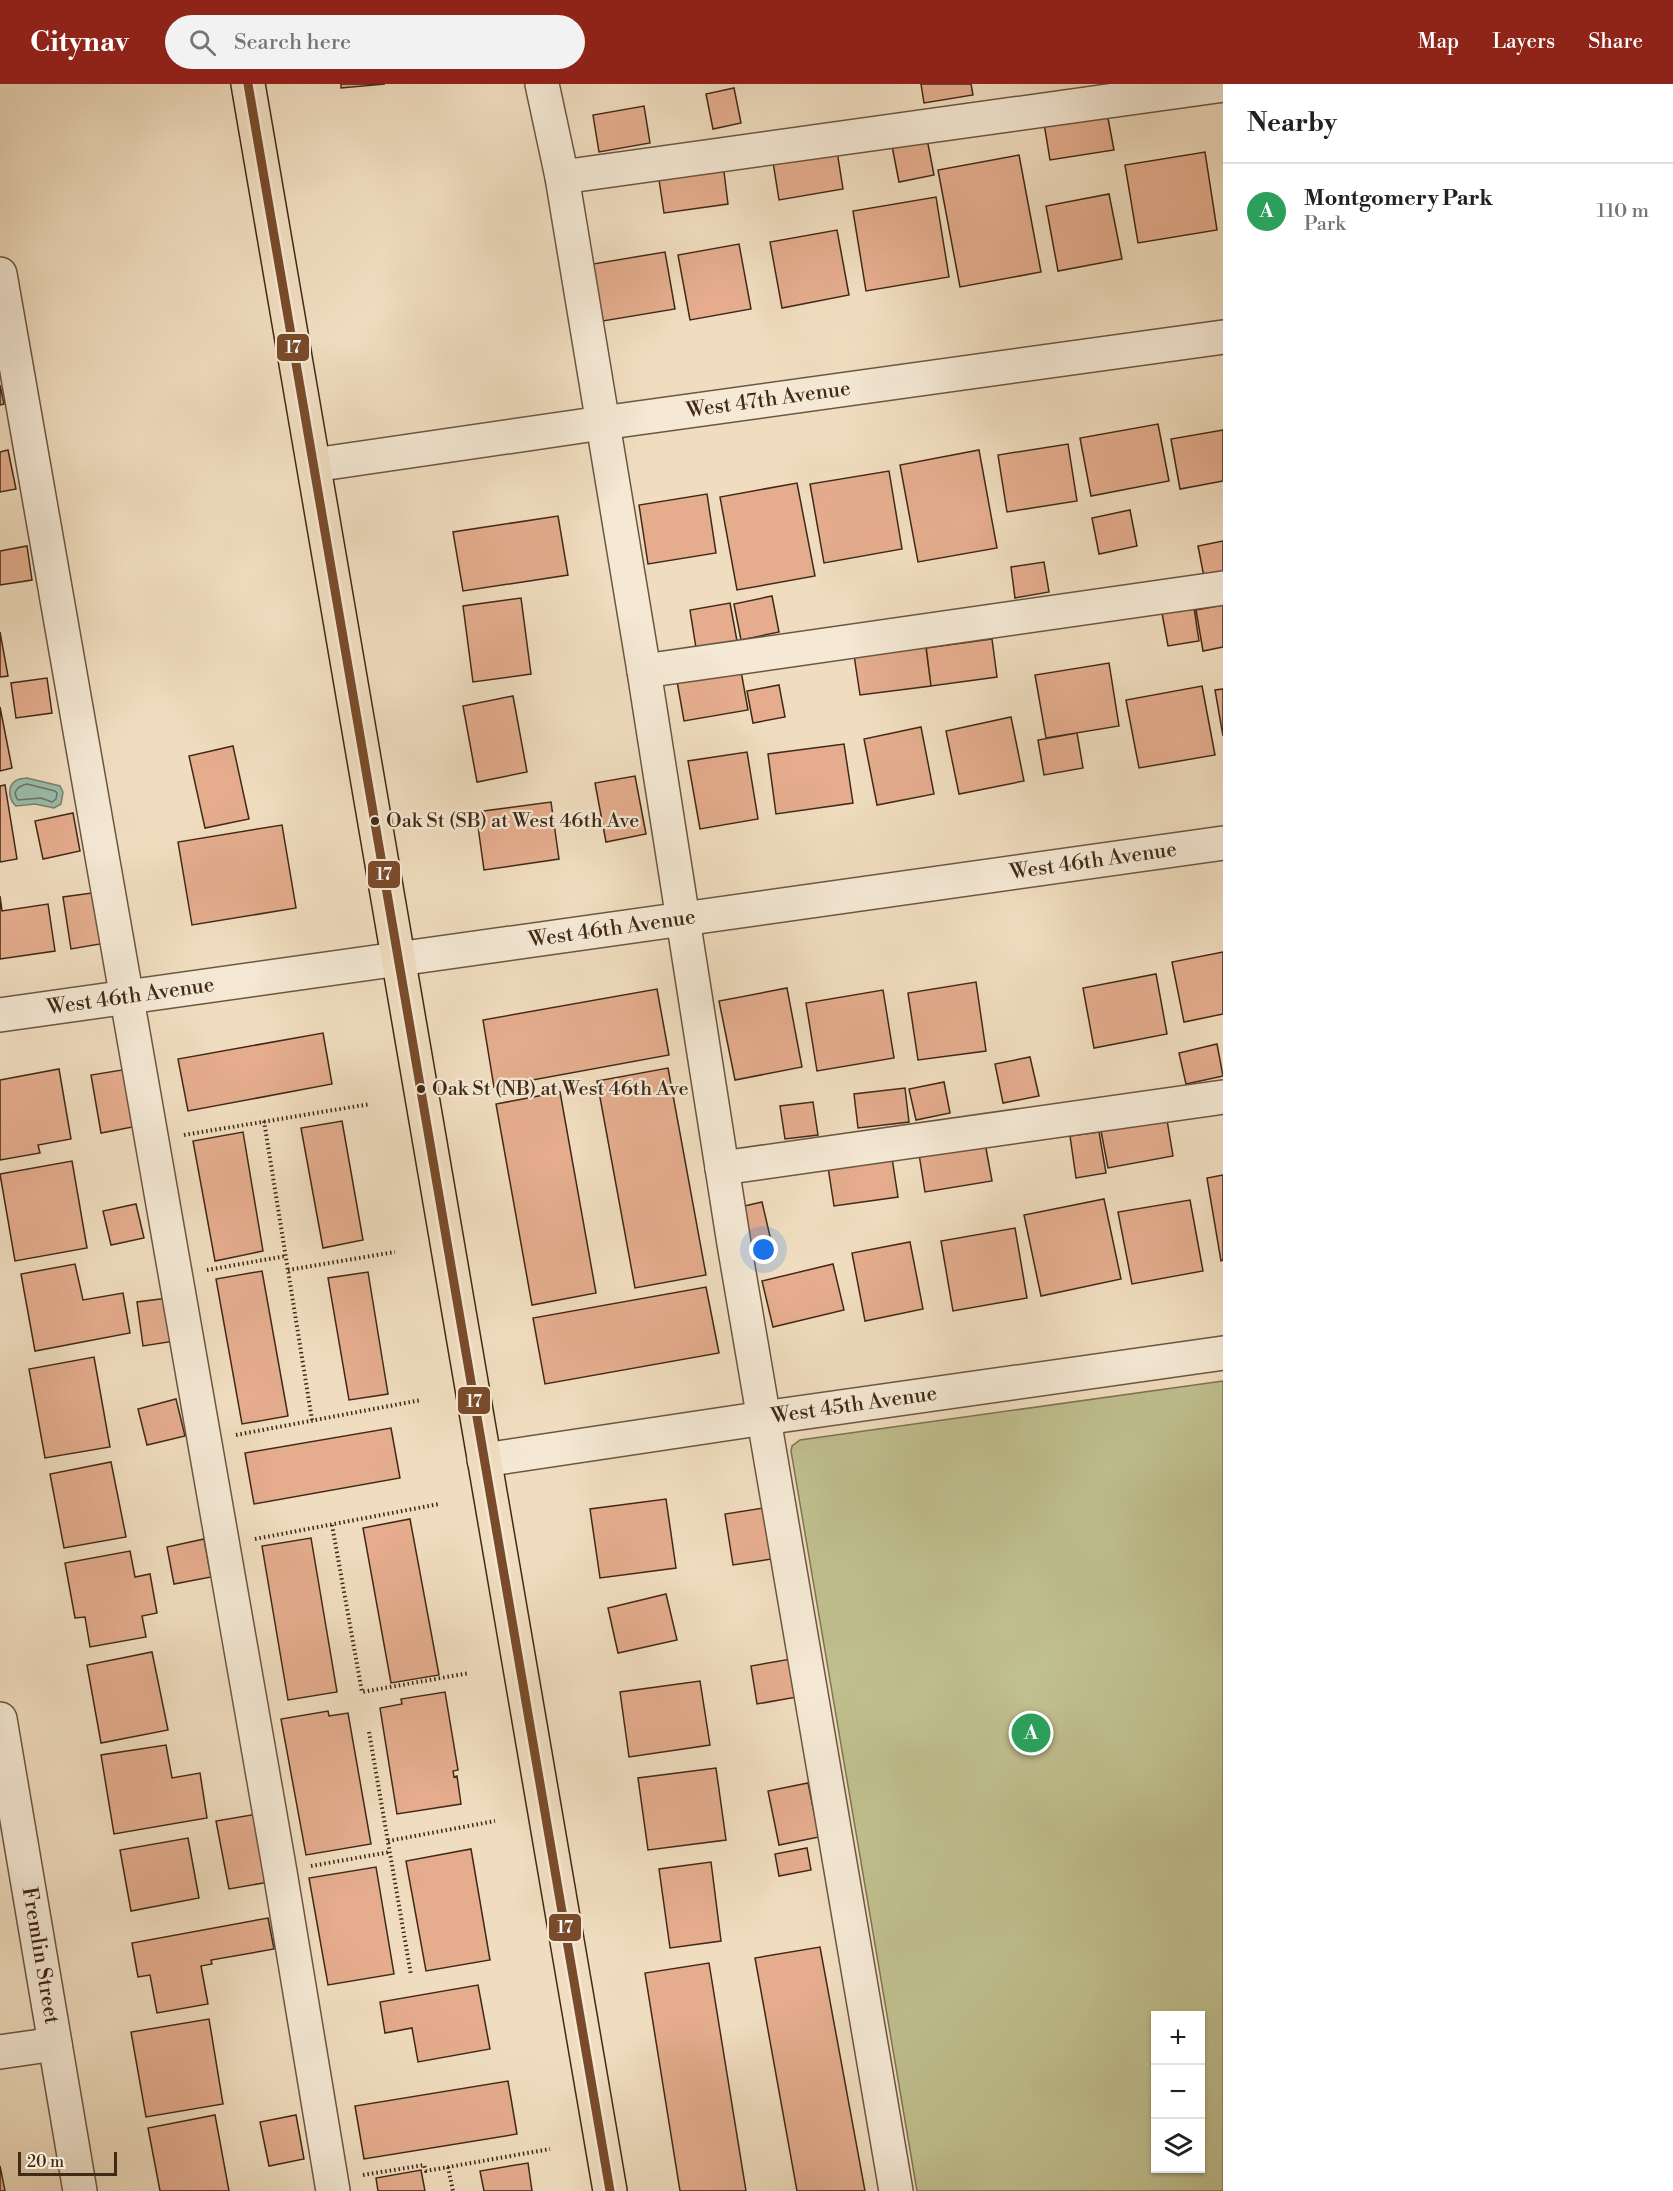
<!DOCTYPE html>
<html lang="en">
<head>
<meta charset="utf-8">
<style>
  :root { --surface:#fff; --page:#f2f2f2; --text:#202124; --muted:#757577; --line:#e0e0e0; --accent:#8f2418 }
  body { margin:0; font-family:"Libre Bodoni",serif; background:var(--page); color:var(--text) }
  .controls { position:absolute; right:18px; bottom:18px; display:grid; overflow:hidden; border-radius:0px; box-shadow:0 2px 4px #0004 }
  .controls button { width:54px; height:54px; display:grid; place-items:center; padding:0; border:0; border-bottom:2px solid var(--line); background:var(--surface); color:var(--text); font:30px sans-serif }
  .scale { position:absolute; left:18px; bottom:15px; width:99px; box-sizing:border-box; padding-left:6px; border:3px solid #402917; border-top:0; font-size:16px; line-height:21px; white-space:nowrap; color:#402917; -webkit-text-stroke:4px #f5e9d5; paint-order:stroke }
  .you { position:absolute; left:764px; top:1166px; width:21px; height:21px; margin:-15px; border:4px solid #fff; border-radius:50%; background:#1a73e8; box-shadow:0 0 0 9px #1a73e833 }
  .badge { display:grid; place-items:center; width:39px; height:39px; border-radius:50%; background:var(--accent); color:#fff; font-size:20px; font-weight:700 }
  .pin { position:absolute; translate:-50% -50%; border:3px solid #fff; box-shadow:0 2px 6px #0006 }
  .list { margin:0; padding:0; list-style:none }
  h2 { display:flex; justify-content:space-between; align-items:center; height:78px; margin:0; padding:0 24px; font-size:26px }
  h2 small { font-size:20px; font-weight:400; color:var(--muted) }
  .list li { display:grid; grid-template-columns:39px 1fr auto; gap:18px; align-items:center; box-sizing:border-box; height:96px; padding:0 24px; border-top:2px solid var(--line) }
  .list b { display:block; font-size:22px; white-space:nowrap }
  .list p { margin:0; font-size:20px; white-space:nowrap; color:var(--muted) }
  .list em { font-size:20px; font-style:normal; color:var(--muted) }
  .icon { flex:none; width:33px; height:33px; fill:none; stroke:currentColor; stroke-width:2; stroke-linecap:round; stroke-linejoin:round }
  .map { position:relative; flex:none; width:1223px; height:2107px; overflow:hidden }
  header { display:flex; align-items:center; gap:36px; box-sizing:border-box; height:84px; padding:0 30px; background:var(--accent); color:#fff }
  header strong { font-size:28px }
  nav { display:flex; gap:33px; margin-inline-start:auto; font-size:21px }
  .search { width:420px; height:54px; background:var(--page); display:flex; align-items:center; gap:15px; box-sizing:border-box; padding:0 21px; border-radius:33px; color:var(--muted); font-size:22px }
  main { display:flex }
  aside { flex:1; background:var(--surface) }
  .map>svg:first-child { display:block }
  .green { fill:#c0bf8e; stroke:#807452; stroke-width:1.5; fill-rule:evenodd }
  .water { fill:#9bbdac; stroke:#778270; stroke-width:1.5 }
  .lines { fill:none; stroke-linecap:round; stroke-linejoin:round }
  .shore { stroke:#6e7362; stroke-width:1.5 }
  .building { fill:#e5ad8e; stroke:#402917; stroke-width:1.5 }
  .minor-casing { stroke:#6c5641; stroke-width:36 }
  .major-casing { stroke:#402917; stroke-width:36 }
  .path { stroke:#402917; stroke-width:4; stroke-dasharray:1.5 3; stroke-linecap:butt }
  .minor { stroke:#f5e9d5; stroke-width:33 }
  .major { stroke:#f0ddbf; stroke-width:33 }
  .bus-1-casing { stroke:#f5e9d5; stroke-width:14 }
  .bus-1 { stroke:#7a4b2a; stroke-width:9 }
  .bus-dot { fill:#402917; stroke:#f5e9d5; stroke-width:2 }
  .labels { text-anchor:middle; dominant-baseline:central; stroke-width:4.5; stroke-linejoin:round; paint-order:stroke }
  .bus-label { font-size:20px; fill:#402917; stroke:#f5e9d5; text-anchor:start }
  .street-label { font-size:21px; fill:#402917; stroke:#f5e9d5 }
  .line-badge { stroke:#f5e9d5; stroke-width:2 }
  .badge-label { font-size:16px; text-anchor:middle; font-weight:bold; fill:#fff }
</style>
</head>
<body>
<header>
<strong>Citynav</strong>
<div class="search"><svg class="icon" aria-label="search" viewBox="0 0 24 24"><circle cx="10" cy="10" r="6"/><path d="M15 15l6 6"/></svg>Search here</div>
<nav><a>Map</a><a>Layers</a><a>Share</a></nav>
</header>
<main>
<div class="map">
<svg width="1223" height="2107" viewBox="0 0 1223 2107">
  <rect width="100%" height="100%" fill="#f0ddbf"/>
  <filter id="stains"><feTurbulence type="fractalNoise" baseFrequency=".00333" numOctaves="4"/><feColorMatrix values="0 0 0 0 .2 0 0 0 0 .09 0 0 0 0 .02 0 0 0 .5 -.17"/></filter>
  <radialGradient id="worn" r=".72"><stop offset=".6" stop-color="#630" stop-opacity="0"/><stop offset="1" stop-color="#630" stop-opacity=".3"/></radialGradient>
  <!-- green -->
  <path class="green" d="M1223,1297V2107H917L791,1367L792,1362L800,1356ZM1156,1932H1200V2084H1156Z"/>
  <!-- water -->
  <path class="water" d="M27,694L60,702L63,708L61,720L54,724L35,720L16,722C9,716 6,701 17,696C20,694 24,695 27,694Z"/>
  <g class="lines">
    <!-- shore -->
    <path class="shore" d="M27,700L55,707L57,709L56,715L52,718L41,714L18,716C11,707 19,702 27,700Z"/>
  </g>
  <!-- building -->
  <path class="building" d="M341,0H385L341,4Z
    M921,0H971L973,11L924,19Z
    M734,4L741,39L713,45L706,10Z
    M644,22L650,59L599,68L593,31Z
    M1107,29L1114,66L1050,76L1044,39Z
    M927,55L934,91L899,98L892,62Z
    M837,67L843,105L779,116L773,78Z
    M1205,68L1217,146L1138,159L1125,81Z
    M1019,71L1041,188L960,203L938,86Z
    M723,80L728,120L664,129L658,89Z
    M1109,110L1122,175L1058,187L1046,122Z
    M936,113L949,193L866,207L853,127Z
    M837,146L849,211L782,224L770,158Z
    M739,160L751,225L690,236L678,171Z
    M665,168L675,225L603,237L593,180Z
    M0,301L4,320L0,321Z
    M1158,340L1169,397L1091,412L1080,354Z
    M1223,346V397L1180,405L1171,355Z
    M1068,360L1077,417L1007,428L998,371Z
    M8,366L16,405L0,408V368Z
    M979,366L997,464L918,478L900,381Z
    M889,387L902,465L824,479L810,400Z
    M797,399L815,492L737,506L720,413Z
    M707,410L716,469L648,480L639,421Z
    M1130,426L1137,462L1099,470L1092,434Z
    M558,432L568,491L463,507L453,448Z
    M1223,457V489L1204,493L1198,462Z
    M27,462L32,496L0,501V467Z
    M1044,478L1049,508L1015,514L1011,483Z
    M772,512L779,548L741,556L734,520Z
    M521,514L531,590L473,598L463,522Z
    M730,519L737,557L696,564L690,526Z
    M1223,521V563L1203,567L1196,526Z
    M1194,524L1199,557L1168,562L1162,529Z
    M0,548L8,592L0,593Z
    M992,555L997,593L931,602L926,564Z
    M926,562L931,602L860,611L854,571Z
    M1109,579L1119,642L1046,654L1035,591Z
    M741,587L748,626L684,637L677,597Z
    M47,594L52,629L16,634L11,599Z
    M779,601L785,633L753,639L747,607Z
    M1202,602L1215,671L1139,684L1126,616Z
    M1223,605V652L1215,606Z
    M513,612L527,688L477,698L463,622Z
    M0,623L12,684L0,687Z
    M1011,633L1024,697L959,710L946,647Z
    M921,643L934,710L877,721L864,655Z
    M1077,649L1083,684L1044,691L1038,656Z
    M844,660L853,719L776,730L768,670Z
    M233,662L249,735L205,744L189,672Z
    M747,668L758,735L700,745L688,677Z
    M635,692L646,750L606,758L595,699Z
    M5,701L17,775L0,778V702Z
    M551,718L559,775L484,786L476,728Z
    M73,729L80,767L43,775L35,737Z
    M282,741L296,824L192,841L178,758Z
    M99,808L106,859L71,865L63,813Z
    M0,812L2,827L48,820L55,867L0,875Z
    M1223,868V930L1184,938L1172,878Z
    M1156,890L1167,950L1094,964L1083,904Z
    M976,898L986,967L918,976L908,909Z
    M787,904L802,983L735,996L719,917Z
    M657,905L669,971L494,1003L483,936Z
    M883,906L894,974L817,987L806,919Z
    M323,949L332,1000L188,1027L178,975Z
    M1217,960L1223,992L1186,1000L1179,969Z
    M1030,973L1039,1012L1003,1019L995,980Z
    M668,984L706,1191L635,1204L597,997Z
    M59,985L71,1055L38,1061L40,1069L0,1076V996Z
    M128,985L138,1042L101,1049L91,991Z
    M944,998L950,1029L916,1036L909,1005Z
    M905,1004L909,1038L858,1044L854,1010Z
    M560,1008L596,1209L532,1221L496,1020Z
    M813,1018L818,1051L785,1055L780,1022Z
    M1167,1036L1173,1072L1108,1084L1101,1047Z
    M342,1037L363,1156L323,1164L301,1044Z
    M243,1048L263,1167L215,1177L193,1057Z
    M1099,1048L1106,1089L1076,1094L1070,1052Z
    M985,1059L992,1097L925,1108L919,1070Z
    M892,1074L898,1113L834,1122L828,1083Z
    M72,1077L87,1164L15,1177L0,1090Z
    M1223,1091V1176L1221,1177L1207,1094Z
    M1104,1115L1121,1195L1041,1212L1024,1131Z
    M1190,1116L1203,1187L1132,1200L1118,1128Z
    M762,1118L772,1161L750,1166L740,1123Z
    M136,1120L144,1154L111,1161L103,1127Z
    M1015,1144L1027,1214L953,1227L941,1157Z
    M910,1158L923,1225L865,1237L852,1169Z
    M75,1180L83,1216L123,1209L130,1249L35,1267L21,1190Z
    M833,1180L844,1226L773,1243L762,1197Z
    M262,1187L288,1332L242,1340L216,1195Z
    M368,1188L388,1310L349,1316L328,1194Z
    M706,1203L719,1269L545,1300L533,1234Z
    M168,1214L175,1257L143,1262L137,1218Z
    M94,1273L110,1363L45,1374L29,1285Z
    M176,1315L185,1352L147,1361L138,1325Z
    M391,1344L400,1394L254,1420L245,1369Z
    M111,1378L126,1453L64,1464L50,1390Z
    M666,1415L676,1484L600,1494L590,1425Z
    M763,1424L772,1475L733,1481L725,1430Z
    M410,1435L439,1591L391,1599L363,1444Z
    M311,1454L337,1608L288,1616L262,1462Z
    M204,1455L211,1493L174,1500L167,1463Z
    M130,1467L135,1493L150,1490L157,1529L142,1532L146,1553L90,1563L85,1533L75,1534L65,1479Z
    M666,1510L677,1556L618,1569L608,1524Z
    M152,1568L168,1646L101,1659L87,1581Z
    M791,1575L797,1613L757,1620L751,1582Z
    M700,1597L710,1661L629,1673L620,1608Z
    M445,1608L458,1686L453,1687L454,1693L457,1692L461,1720L397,1730L380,1624L402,1620L401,1615Z
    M328,1627L329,1632L348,1629L371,1760L306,1771L281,1635Z
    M166,1661L172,1694L200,1689L207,1734L114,1750L101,1671Z
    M716,1684L726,1756L648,1766L638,1694Z
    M808,1699L819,1753L779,1761L768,1707Z
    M257,1730L269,1798L229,1805L216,1737Z
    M188,1754L199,1814L131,1827L120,1766Z
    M807,1764L811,1786L779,1792L775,1770Z
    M471,1765L490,1876L426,1887L406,1777Z
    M711,1778L721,1857L670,1864L659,1785Z
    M376,1783L394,1890L328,1901L309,1794Z
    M268,1834L274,1865L211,1876L212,1880L201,1882L208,1920L157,1929L150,1891L138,1893L132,1859Z
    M820,1863L865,2107H797L755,1874Z
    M709,1879L746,2107H680L645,1889Z
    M478,1901L490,1965L418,1978L412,1944L385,1949L380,1918Z
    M209,1935L223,2020L146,2033L131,1948Z
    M508,1997L517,2050L364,2075L355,2022Z
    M215,2031L229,2107H160L148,2044Z
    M296,2031L304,2075L269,2082L260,2038Z
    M528,2079L532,2107H484L480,2087Z
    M0,2082L5,2107H0Z
    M421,2086L425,2107H378L376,2094Z"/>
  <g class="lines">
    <defs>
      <g id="minor">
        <path d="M542,0L562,93L644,587L734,1160L896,2107"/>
        <path d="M562,93L1223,1"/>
        <path d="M0,190L280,1788L333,2107"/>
        <path id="s1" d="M314,381L602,339L1223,253"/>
        <path d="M644,587L1223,504"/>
        <path id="s2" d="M0,931L1223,759"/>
        <path d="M722,1084L1223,1013"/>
        <path id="s3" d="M484,1376L764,1334L1223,1269"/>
        <path id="s4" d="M0,1635L80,2107"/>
        <path d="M0,1968L55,1960"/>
      </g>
      <path id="major" d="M248,0L610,2107"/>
    </defs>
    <!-- minor casing -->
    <use href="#minor" class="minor-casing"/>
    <!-- major casing -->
    <use href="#major" class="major-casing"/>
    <!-- path -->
    <path class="path" d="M264,1037L312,1336
      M184,1051L370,1020
      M207,1186L286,1172
      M288,1186L395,1168
      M236,1351L421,1316
      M332,1441L362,1608L469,1589
      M255,1455L439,1420
      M369,1648L411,1891
      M388,1757L495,1737
      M311,1782L390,1768
      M448,2083L453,2107
      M363,2091L424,2081L426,2087L550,2065"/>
    <!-- minor -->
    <use href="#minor" class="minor"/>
    <!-- major -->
    <use href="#major" class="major"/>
    <defs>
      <path id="bus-1" d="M248,0L610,2107"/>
    </defs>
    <!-- bus-1 casing -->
    <use href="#bus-1" class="bus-1-casing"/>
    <!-- bus-1 -->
    <use href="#bus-1" class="bus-1"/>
  </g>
  <!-- markers -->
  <g class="bus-dot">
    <circle cx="375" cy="737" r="5"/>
    <circle cx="421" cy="1005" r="5"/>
  </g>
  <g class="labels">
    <!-- bus labels -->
    <g class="bus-label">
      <text x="386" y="737">Oak St (SB) at West 46th Ave</text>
      <text x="432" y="1005">Oak St (NB) at West 46th Ave</text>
    </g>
    <!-- street labels -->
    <g class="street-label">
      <text stroke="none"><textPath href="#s1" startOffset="459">West 47th Avenue</textPath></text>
      <text stroke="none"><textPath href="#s2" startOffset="1104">West 46th Avenue</textPath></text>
      <text stroke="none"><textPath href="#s2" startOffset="618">West 46th Avenue</textPath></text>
      <text stroke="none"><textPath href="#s2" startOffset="132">West 46th Avenue</textPath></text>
      <text stroke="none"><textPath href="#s3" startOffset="374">West 45th Avenue</textPath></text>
      <text stroke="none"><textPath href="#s4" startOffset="240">Fremlin Street</textPath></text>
    </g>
  </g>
  <g class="line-badge">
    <rect x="276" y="249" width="34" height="29" rx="6" fill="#7a4b2a"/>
    <rect x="367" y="776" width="34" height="29" rx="6" fill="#7a4b2a"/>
    <rect x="457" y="1302" width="34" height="29" rx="6" fill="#7a4b2a"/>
    <rect x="548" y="1829" width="34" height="29" rx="6" fill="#7a4b2a"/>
  </g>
  <g class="badge-label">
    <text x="293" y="269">17</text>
    <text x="384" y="796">17</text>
    <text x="474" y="1323">17</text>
    <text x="565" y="1849">17</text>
  </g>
  <rect width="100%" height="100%" filter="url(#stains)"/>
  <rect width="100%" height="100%" fill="url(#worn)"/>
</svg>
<div class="controls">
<button>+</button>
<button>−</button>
<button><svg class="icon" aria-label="layers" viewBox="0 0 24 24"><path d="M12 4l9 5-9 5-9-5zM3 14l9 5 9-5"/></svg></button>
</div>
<div class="scale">20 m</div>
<div class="you"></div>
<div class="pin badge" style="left:1031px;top:1649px;background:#2e9e5b">A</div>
</div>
<aside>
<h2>Nearby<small></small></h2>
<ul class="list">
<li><span class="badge" style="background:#2e9e5b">A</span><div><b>Montgomery Park</b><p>Park</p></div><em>110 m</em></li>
</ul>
</aside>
</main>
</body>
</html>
